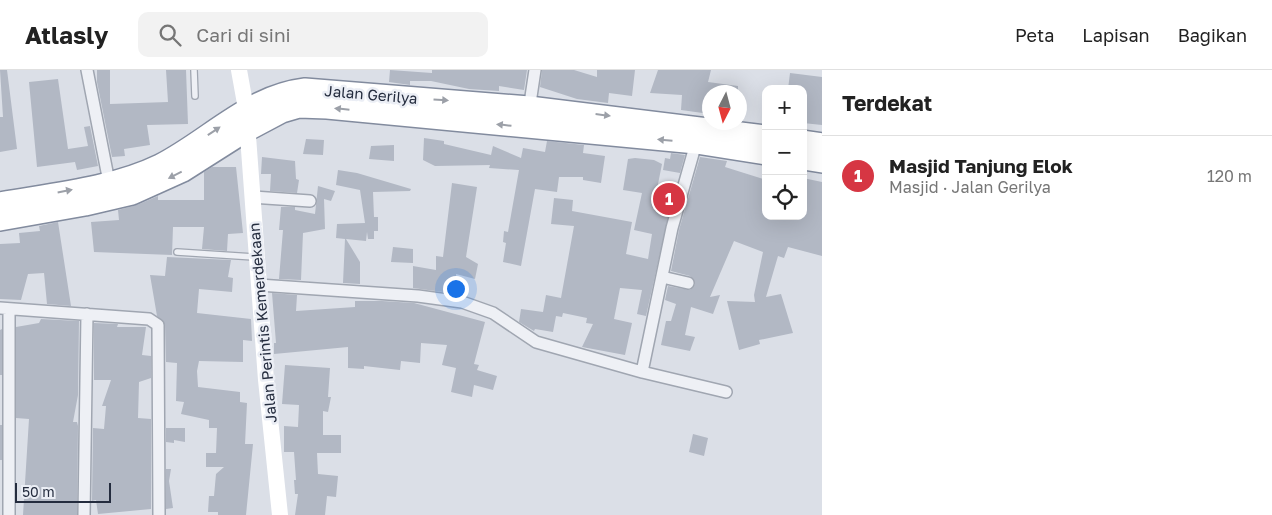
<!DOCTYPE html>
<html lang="id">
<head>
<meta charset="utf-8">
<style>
  :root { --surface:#fff; --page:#f2f2f2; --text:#222; --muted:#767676; --line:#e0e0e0; --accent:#d63643 }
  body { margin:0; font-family:"Golos Text",sans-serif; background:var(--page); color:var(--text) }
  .controls { position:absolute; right:15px; top:15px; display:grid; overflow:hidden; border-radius:10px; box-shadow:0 5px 20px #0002 }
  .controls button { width:45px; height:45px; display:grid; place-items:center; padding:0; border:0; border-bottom:1px solid var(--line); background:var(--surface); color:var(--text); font:25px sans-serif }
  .compass { position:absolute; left:702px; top:15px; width:45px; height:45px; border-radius:50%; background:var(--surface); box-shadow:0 5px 20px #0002; rotate:186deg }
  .scale { position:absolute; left:15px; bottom:12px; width:96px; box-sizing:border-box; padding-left:5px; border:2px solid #242c3e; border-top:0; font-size:14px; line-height:18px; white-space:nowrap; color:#242c3e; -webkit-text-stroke:4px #ebeef5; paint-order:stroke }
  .you { position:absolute; left:455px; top:218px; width:18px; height:18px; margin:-12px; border:4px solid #fff; border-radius:50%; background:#1a73e8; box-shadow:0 0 0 8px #1a73e833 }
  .badge { display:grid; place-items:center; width:32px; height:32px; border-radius:50%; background:var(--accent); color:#fff; font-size:16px; font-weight:700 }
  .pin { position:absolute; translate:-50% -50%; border:2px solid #fff; box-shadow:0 1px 5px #0006 }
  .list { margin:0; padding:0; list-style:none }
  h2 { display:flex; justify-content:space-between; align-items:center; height:65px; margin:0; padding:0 20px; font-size:21px }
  h2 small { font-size:16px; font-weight:400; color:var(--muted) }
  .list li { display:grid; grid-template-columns:32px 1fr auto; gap:15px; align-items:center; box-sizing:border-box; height:80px; padding:0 20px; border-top:1px solid var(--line) }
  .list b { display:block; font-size:19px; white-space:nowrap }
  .list p { margin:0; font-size:16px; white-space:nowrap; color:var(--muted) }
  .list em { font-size:16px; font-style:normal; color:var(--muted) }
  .icon { flex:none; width:28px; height:28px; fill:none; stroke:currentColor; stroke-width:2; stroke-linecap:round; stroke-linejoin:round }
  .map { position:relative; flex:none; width:822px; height:445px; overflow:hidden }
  header { display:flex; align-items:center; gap:30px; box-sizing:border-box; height:70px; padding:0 25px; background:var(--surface); border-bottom:1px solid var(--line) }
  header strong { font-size:24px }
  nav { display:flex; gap:28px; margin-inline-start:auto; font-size:18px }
  .search { width:350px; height:45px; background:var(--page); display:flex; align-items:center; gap:12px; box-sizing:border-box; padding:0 18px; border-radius:10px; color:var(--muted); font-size:19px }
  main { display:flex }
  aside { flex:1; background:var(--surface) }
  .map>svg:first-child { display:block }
  .building { fill:#b2b8c4 }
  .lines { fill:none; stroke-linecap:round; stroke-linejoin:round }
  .lane-casing { stroke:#a0a6b1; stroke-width:8 }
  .street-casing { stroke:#a0a6b1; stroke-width:14 }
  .highway-casing { stroke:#828b9e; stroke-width:24 }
  .lane { stroke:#eef0f5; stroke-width:5.5 }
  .street { stroke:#eef0f5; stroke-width:11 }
  .secondary { stroke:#fff; stroke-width:16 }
  .highway { stroke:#fff; stroke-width:21 }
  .oneway { fill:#9ca0a8 }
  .labels { text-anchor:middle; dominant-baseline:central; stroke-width:5; stroke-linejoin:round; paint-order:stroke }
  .street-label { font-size:15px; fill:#242c3e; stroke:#ebeef5 }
</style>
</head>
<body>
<header>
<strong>Atlasly</strong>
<div class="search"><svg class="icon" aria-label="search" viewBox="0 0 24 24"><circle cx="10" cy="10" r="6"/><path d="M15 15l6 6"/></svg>Cari di sini</div>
<nav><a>Peta</a><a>Lapisan</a><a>Bagikan</a></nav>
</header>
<main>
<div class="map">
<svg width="822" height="445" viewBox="0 0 822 445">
  <rect width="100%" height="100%" fill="#dbdfe7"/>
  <!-- building -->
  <path class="building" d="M0,0H7L17,79L0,82V47H3Z
    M97,0H110V34L168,32L166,0H186L188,54L147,55L150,75L124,79L125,86L112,87L97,12Z
    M390,0L432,3V0H527L524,20L499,16V21L469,19L431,11H410V15L389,12Z
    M542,0H574L597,7V0H635L632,26L609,23L608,33L577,29L540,17Z
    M658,0H711L708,12L738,16V22H710V44L681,40L682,25L650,23Z
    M790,3L822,7V55L803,53V19H788Z
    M58,9L68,79L88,76L84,57L90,56L98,96L77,100L75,92L37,97L29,12Z
    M424,68L444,71V74L491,85L493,76L521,88L523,78L545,82L547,71L584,75L583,83L605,86L601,113L583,110V107H559L557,122L535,119L521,196L503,192L506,173L503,172L504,161L508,162L519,100L489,98L490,95L435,96L423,90Z
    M306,69L324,70L323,85L303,84Z
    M394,75V91L369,89L371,76Z
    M671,83L685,85L680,103L663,100L665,88L670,89Z
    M262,87L295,91L296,109L299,110L297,123L270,121L271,104H261Z
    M700,87L727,91L725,97L766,110V146H803V108L822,112V186L788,177L784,188L778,186L766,227L781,224L793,263L759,270L760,274L739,280L727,231L755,232L754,225L763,182L734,171L710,227L720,225L713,244L691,237L685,265L695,267L690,281L661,275L666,251H671L676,234L665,230L668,216L690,220L695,214L690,206L671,201L679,160Z
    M635,88L654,90L662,94L653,139L669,143L646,246L637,244L642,220L620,218L614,249L632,253L625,285L582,277L593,254L586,253L587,248L563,243L562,247L556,246L553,262L535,259L534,261L519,252L521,239L543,242L546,225L561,228L574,156L551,154L554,128L573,130L572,141L632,152L626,184L648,189L652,164L634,160L642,123L623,120L628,89Z
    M212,97H236L243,163L228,164L227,181L202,179L204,157H173L172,185L94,182L91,152L119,150L118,140L137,135L158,126V130H204V102Z
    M338,100L357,103L411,119L410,121L373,122L374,147H378V161H374V169H368L367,162L366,171L346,169L360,192V214L343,213L345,169L336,168L337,154L365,153L360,120L336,115Z
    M452,113L477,117L466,187L478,194L475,209L456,204L458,224L413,218V196L436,200V186L443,187Z
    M318,116L335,121L331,131L324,129L325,159L303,163L301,210L279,209L283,160H279L281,137H295V140L315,144Z
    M58,152L71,236L47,234L44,203L28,204L21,230L0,229V174L20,173L19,163L40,161L39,156Z
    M393,177L413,179V193L391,192Z
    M167,187L231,190L228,207L233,208L232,222L199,219L197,243L251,249L252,271L243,270V292L199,291L197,301L198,317L240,322V332L247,333L245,374H253L246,445H218V442H208L209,426H214L216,404L224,397H206V383H216L217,358H209V350L181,344L184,332L176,331L177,293L166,292L165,255L157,246L150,205L165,206Z
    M272,223L297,225L296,241L355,237V231H382L414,233L485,252L474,294L479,295L477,300L497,306L493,320L474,315L472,327L451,322L456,298L442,295L447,275L421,273L420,293L401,291L400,300L364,296V299L348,298V277L274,284V273H276Z
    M41,249L79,251L78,325L73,352H77L78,356L77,445H23L29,349L16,348V257L39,253Z
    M94,253L118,254L117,257H146L142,285L151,286V308L139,312L138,348L151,349V439L98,444L96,430L92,431L93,358L104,359L106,336H102L111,310H94Z
    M2,259V305H0V260Z
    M285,295L330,298L328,327H331L328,342L323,341V365H341V383H317L318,404L338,406L336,427L327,426L325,445H295L298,424H295L294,410H296L294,382H284V356L298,357L299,335L282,334Z
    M0,355H2V390H0Z
    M166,358H185V372L174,370V373L166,372Z
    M693,364L708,368L704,386L689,382Z
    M166,399H171L169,411L173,438L166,439Z"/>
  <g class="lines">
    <defs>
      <path id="lane" d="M194,0L195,26
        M177,182L254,187"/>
      <path id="street" d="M87,0L109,112
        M529,40L535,0
        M252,127L310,131
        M662,207L688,213
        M259,215L418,226L462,232L493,243L536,272L642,302L672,158L696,73
        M0,238L149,249L158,255L159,445
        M9,239V445
        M642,302L726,322
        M84,445L87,244"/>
      <path id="highway" d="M803,71L822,74
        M803,89L822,92
        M0,133C51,124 113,118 160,95C209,70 248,26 305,19L529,37L766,66
        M0,150L85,135L132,124L183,101L246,61L282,42L299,37L327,38L696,73L766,84"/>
    </defs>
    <!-- lane casing -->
    <use href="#lane" class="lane-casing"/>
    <!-- street casing -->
    <use href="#street" class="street-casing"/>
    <!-- highway casing -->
    <use href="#highway" class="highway-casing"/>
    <!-- lane -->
    <use href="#lane" class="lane"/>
    <!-- street -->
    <use href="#street" class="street"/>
    <!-- secondary -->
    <path class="secondary" d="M239,0L246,39L266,310L280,445"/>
    <!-- highway -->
    <use href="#highway" class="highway"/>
  </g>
  <!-- one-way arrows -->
  <defs><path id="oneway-solid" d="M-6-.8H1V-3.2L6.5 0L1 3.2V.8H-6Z" transform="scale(1.25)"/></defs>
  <g class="oneway">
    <use href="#oneway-solid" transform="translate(441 30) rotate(4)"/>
    <use href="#oneway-solid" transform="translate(342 39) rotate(-174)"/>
    <use href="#oneway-solid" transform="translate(603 45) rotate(7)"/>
    <use href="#oneway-solid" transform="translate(504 55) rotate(-174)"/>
    <use href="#oneway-solid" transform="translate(214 61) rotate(-34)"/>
    <use href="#oneway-solid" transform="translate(665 70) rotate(-175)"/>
    <use href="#oneway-solid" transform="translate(175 105) rotate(153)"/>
    <use href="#oneway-solid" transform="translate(65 121) rotate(-11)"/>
  </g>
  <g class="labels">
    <!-- street labels -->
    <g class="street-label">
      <text transform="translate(371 24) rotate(5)">Jalan Gerilya</text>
      <text transform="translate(262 253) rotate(-95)">Jalan Perintis Kemerdekaan</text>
    </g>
  </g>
</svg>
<div class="controls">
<button>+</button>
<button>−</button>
<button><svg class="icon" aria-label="locate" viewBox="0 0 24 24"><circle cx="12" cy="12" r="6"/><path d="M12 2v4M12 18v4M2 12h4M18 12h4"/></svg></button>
</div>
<svg class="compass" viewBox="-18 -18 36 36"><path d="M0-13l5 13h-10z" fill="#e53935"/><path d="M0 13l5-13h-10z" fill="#767676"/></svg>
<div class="scale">50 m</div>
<div class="you"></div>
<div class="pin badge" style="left:669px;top:129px">1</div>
</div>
<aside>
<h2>Terdekat<small></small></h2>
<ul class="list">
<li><span class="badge">1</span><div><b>Masjid Tanjung Elok</b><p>Masjid · Jalan Gerilya</p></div><em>120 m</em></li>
</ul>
</aside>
</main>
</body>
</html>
